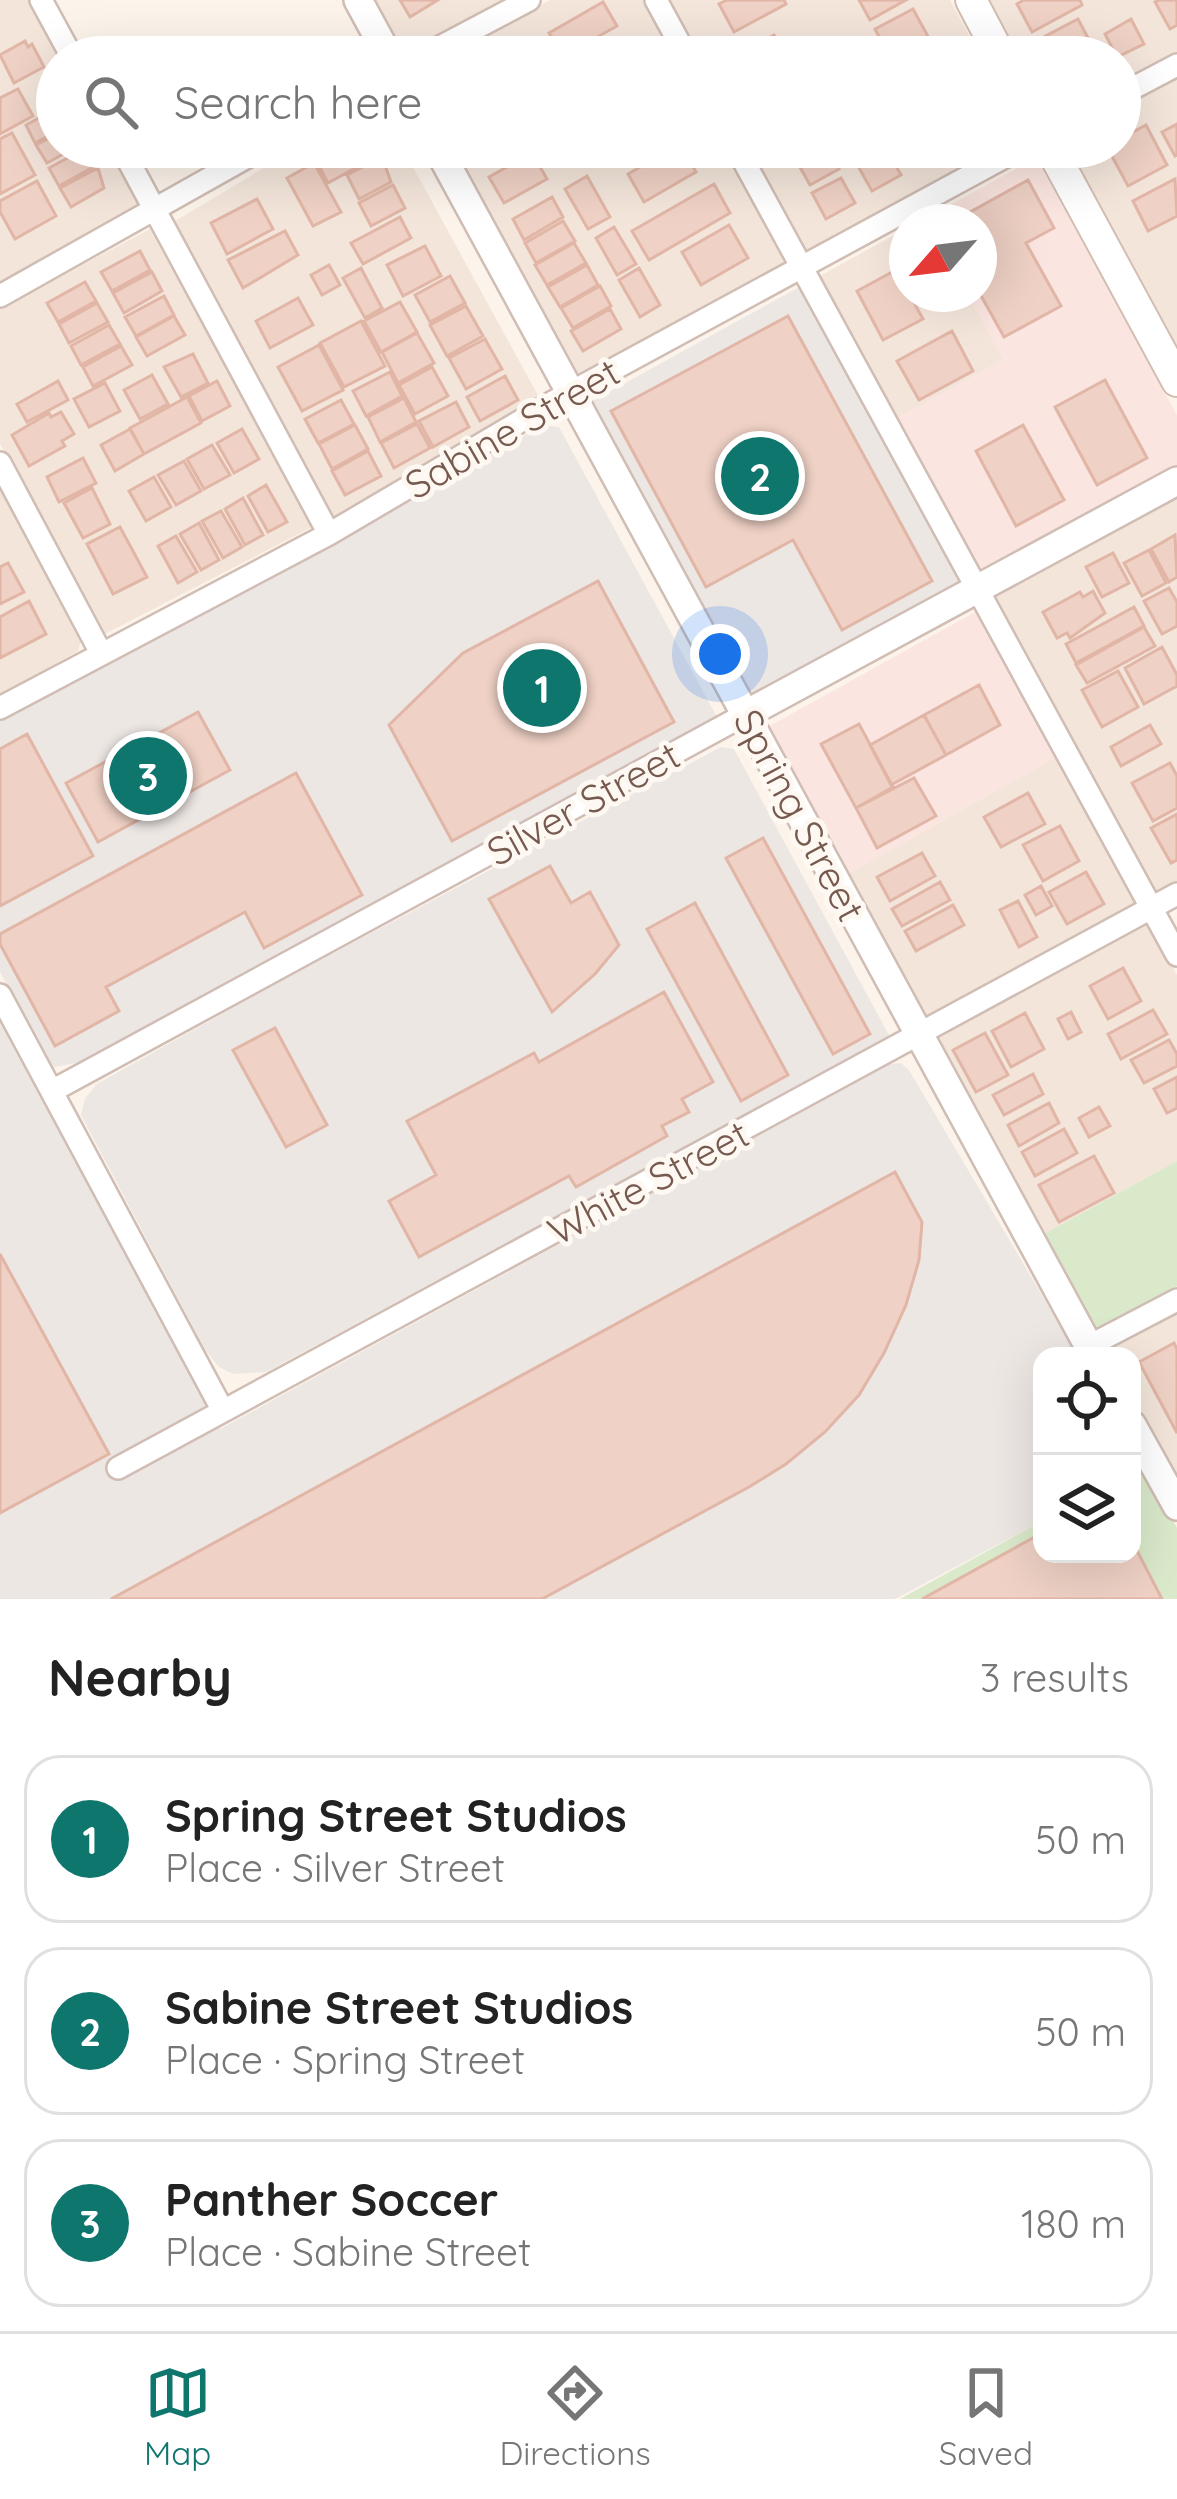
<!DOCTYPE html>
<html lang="en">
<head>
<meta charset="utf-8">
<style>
  :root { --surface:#fff; --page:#f6f6f6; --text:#222; --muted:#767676; --line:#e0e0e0; --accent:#0f766e }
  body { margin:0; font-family:Quicksand,sans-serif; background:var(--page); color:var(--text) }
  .controls { position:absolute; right:36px; bottom:36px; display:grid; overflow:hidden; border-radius:24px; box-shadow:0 12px 48px #0002 }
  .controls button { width:108px; height:108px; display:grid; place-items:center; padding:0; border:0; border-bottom:3px solid var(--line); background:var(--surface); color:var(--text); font:60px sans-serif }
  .compass { position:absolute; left:889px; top:204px; width:108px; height:108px; border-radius:50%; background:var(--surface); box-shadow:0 12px 48px #0002; rotate:242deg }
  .you { position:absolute; left:720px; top:654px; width:42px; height:42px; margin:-30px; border:9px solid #fff; border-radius:50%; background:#1a73e8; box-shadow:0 0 0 18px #1a73e833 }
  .badge { display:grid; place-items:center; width:78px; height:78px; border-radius:50%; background:var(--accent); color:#fff; font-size:39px; font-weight:700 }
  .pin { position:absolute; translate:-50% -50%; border:6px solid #fff; box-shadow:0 3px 12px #0006 }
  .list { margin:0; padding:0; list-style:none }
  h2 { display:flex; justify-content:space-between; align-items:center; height:156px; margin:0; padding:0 48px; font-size:51px }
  h2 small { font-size:39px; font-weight:400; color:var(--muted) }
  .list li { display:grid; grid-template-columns:78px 1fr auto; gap:36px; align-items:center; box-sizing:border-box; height:168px; margin:0 24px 24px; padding:0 24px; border:3px solid var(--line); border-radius:36px }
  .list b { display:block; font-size:45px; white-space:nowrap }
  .list p { margin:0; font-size:39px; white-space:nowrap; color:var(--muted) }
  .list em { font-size:39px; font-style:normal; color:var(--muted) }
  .icon { flex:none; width:66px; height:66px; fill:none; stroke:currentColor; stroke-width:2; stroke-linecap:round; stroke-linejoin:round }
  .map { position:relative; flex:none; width:1177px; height:1599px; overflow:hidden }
  .search { position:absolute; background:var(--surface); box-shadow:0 12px 48px #0002; left:36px; right:36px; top:36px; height:132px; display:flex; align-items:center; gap:30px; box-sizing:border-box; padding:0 42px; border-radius:66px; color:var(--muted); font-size:45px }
  .sheet { height:732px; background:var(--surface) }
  nav { display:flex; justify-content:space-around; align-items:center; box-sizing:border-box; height:168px; border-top:3px solid var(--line); background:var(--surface); font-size:33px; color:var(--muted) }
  nav a { display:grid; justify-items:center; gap:6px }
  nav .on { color:var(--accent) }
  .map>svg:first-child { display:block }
  .residential { fill:#f3e5da }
  .commercial { fill:#fbe5e0 }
  .industrial { fill:#ede7e4 }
  .green { fill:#dae9ca }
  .building { fill:#efd1c5; stroke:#e1b6a6; stroke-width:3 }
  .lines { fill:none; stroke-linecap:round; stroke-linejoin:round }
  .minor-casing { stroke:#d0bdb4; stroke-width:26 }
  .tertiary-casing { stroke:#d0bdb4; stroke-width:32 }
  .secondary-casing { stroke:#d3bdb1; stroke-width:34 }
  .minor { stroke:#fff; stroke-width:21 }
  .tertiary { stroke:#fff; stroke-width:27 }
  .secondary { stroke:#fff; stroke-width:30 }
  .labels { text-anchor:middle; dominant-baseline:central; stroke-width:10; stroke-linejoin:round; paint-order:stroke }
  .street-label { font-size:39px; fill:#76594f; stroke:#fef8f2 }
</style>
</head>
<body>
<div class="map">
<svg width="1177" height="1599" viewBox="0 0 1177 1599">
  <rect width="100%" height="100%" fill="#fcf4eb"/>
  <!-- residential -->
  <path class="residential" d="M0,0H30L61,57H57V147H109L141,205L0,282Z
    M368,0H510L407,57H399Z
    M550,0H643L674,57H445Z
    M667,0H950L981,57H698Z
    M987,0H1177V52L1120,83V57H1018Z
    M1177,76V345L1069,147H1120V107Z
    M299,147H402L540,399L333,519L175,221Z
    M450,147H723L783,256V263L778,273L578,382Z
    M748,147H1003L807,255Z
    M907,228V294H968L1004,360L896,419L818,277Z
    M150,229L312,527L103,635L0,444V309Z
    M0,485L82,637L78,651L0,695Z
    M1177,497V885L1155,897L991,598Z
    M1056,757L1138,906L926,1023L846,875Z
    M1148,923L1177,975V1161L1044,1234L935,1039Z
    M1177,1311V1479L1132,1398V1356H1109L1105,1349Z"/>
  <!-- commercial -->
  <path class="commercial" d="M1036,158L1177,415V468L982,576L896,419L1003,359L968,294H979V222H928L926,218Z
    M977,611L1056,757L846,875L766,728Z"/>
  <!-- industrial -->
  <path class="industrial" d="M801,286L964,585L749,701L587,404Z
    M543,425L559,427L717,717L634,768L77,1063L54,1067L48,1061L0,972V719L398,508Z
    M721,747L734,749L890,1037L266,1372L233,1374L219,1367L205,1350L81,1115L85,1098L97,1084L268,988Z
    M0,1022L220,1429L890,1064L901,1063L909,1070L1078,1356H1042V1521L895,1599H0Z"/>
  <!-- green -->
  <path class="green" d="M1177,1161V1286L1095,1333L1044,1234Z
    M1143,1465L1177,1528V1599H1162L1132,1541V1471Z
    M1042,1521V1534L924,1599H900Z"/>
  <!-- building -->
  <path class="building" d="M400,0H438L410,17Z
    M727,0H784L786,4L734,32L719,4Z
    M859,0H906L870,20Z
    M1024,0H1080L1082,5L1032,32L1017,4Z
    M1159,0H1177V25L1170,29L1155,2Z
    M603,2L617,26L563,56L549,33Z
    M913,9L931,42L903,57H890L875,29Z
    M1078,19L1097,55L1047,57L1038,40Z
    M1131,19L1144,44L1117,57L1105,34Z
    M774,35L786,57H739L738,55Z
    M25,41L28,47L32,44L44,67L14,83L0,55Z
    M18,89L33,116L0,134V98Z
    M57,108V131L35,143L26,125Z
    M1177,124V155L1175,156L1162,132Z
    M1146,125L1167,165L1128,186L1107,147H1120V139Z
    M12,133L35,175L0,194V139Z
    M57,134V147H76L47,163L36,145Z
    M343,147H375L379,155L328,183L317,162Z
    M603,147H637L610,161Z
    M675,147H682L696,172L644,202L628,174Z
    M820,147H827L839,169L810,185L796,160Z
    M850,147H883L858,161Z
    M895,147H920L923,151L903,162Z
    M86,148L95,166L59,186L49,168Z
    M887,150L901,175L872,191L858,166Z
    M532,153L547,179L504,203L489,177Z
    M382,157L391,182L359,199L347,175Z
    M314,163L341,212L313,226L287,178Z
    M98,168L104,188L71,207L60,188Z
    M587,176L610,217L588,229L565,189Z
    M841,178L855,203L826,219L812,193Z
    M1175,179L1177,216L1148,231L1133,201Z
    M1028,180L1054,228L1026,243L1061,306L1004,337L979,292V222H952Z
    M37,181L56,216L15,239L0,212V201Z
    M714,184L730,213L649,260L632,231Z
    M393,185L405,208L371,226L359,203Z
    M552,197L563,217L524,240L513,219Z
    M257,199L273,229L227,254L211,223Z
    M400,217L411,238L363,264L351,243Z
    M563,221L575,241L536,263L525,243Z
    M729,225L748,258L701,285L682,252Z
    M614,227L636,264L617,275L596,238Z
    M285,231L298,255L243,288L228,260Z
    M574,243L586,263L547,285L535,265Z
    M425,246L441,276L403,296L387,265Z
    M140,251L150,270L112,291L101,272Z
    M329,265L340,285L322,295L311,275Z
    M587,265L598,285L560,307L548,287Z
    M361,268L382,308L365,318L343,278Z
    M639,268L660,305L640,317L619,280Z
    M896,270L923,319L883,340L857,291Z
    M152,272L162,291L124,313L113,293Z
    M450,276L465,303L430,322L415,295Z
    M85,282L96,301L58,322L47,303Z
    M600,286L611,306L573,328L561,308Z
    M922,294H956L930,308Z
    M164,296L174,315L136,336L125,317Z
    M298,298L313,325L270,348L256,321Z
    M400,302L417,332L381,352L364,321Z
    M97,303L108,322L69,343L59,324Z
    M466,306L483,336L447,356L430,325Z
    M610,309L621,329L583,351L571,331Z
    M174,316L185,335L147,356L136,337Z
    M788,316L932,581L842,630L793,540L706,587L611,411Z
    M361,321L385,366L344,387L320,343Z
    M109,325L120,344L81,365L71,346Z
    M952,331L973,371L919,400L897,361Z
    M417,333L434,363L398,383L382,352Z
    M485,339L502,369L466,389L449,358Z
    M319,345L343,390L302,411L278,367Z
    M121,346L132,365L93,386L83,367Z
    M193,354L208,383L181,397L164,367Z
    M432,367L448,396L415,414L399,385Z
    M390,372L402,396L366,416L353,391Z
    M152,375L168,404L140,419L124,390Z
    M505,376L518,400L480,421L467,397Z
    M1105,380L1147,458L1097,485L1055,407Z
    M58,381L68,400L27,422L17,404Z
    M217,381L230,406L202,421L189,396Z
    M105,383L120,411L89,427L74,399Z
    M187,397L201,423L144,454L130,428Z
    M404,398L416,422L380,442L368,417Z
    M341,400L354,424L318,443L305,419Z
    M456,402L469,427L433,447L419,421Z
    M61,412L74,434L62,441L65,446L29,466L12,435L49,413L51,417Z
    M417,424L430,448L394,468L381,443Z
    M355,425L368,449L332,469L319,444Z
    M1023,425L1064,500L1016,526L976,451Z
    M130,429L144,454L115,471L101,445Z
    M242,429L259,459L234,473L217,443Z
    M212,445L230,475L204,489L187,459Z
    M368,451L381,476L345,495L332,471Z
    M83,458L96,483L59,502L47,477Z
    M184,461L201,491L176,505L158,475Z
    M154,477L171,507L146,521L129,491Z
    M266,485L287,522L268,532L248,496Z
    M92,488L110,524L83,538L64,503Z
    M243,498L263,535L245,545L225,509Z
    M221,511L242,547L223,558L202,521Z
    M199,523L219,560L201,570L180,534Z
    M120,527L147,577L113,594L87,544Z
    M1175,535L1177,577L1169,582L1151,549Z
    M176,536L197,572L178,583L158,546Z
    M1149,550L1166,583L1142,596L1124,563Z
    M1113,553L1129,583L1102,597L1086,567Z
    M8,563L24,592L0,604V567Z
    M598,581L674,722L452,841L389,725L463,653Z
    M1169,588L1177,602V626L1162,634L1144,601Z
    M1093,591L1105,613L1070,638L1067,633L1057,638L1043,612L1080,592L1083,597Z
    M29,601L46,634L0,658V617Z
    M1134,607L1144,626L1076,663L1066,644Z
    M1144,627L1155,646L1087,683L1076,665Z
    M1162,647L1177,675V686L1144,704L1125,668Z
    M1118,671L1138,707L1102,727L1082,690Z
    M979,685L1000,725L946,755L924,715Z
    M198,712L230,770L98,842L66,783Z
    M924,715L946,755L891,785L870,745Z
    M859,724L893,787L856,808L821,744Z
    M1150,725L1161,744L1121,766L1111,747Z
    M27,734L93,856L0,906V749Z
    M1170,763L1177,776V808L1153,821L1132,783Z
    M296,773L362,895L264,948L245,912L106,987L119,1011L55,1046L0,944V934Z
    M914,778L936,816L877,848L856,808Z
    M1028,793L1045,824L1001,847L984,817Z
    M1177,814V860L1171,863L1151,828Z
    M1060,826L1079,861L1043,881L1023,845Z
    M763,838L870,1034L833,1054L726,858Z
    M922,853L935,876L890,901L877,877Z
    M550,866L571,903L590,892L619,945L595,974L552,1012L489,899Z
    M1086,872L1104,904L1067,924L1049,892Z
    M940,882L950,900L902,926L892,909Z
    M1041,886L1052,906L1036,915L1025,895Z
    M1018,901L1037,937L1019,947L1000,910Z
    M695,903L788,1075L741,1101L647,929Z
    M953,905L964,925L916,951L905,931Z
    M1123,968L1141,1001L1108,1019L1090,986Z
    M664,992L713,1082L682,1099L689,1112L662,1126L667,1136L576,1187L569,1176L419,1257L389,1201L436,1175L407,1121L534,1053L539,1062Z
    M1153,1010L1167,1034L1121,1059L1108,1034Z
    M1071,1012L1081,1032L1068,1039L1058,1019Z
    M1025,1013L1044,1049L1011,1067L992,1031Z
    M275,1028L327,1125L286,1147L233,1050Z
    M985,1033L1008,1075L976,1092L953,1050Z
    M1169,1040L1177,1054V1066L1144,1083L1131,1060Z
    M1033,1074L1043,1094L1004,1115L993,1095Z
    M1177,1077V1108L1167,1113L1154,1089Z
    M1049,1103L1059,1123L1019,1146L1008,1125Z
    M1099,1107L1110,1126L1089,1137L1079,1118Z
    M1064,1129L1077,1153L1035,1176L1022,1152Z
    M1094,1156L1114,1193L1059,1222L1039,1185Z
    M895,1172L922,1222L919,1260L906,1305L884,1353L859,1395L825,1432L786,1464L749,1487L542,1599H111Z
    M0,1254L109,1454L0,1513Z
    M1174,1343L1177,1349V1433L1139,1362Z
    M1042,1533V1554H1132V1541L1162,1599H922Z"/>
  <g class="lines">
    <defs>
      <path id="minor" d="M41,0L72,57
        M656,0L687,57
        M421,57L529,0
        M1120,95L1177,65
        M121,147L329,534
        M736,147L1177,955
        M0,296L265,147
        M0,463L101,653
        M0,708L329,534L553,402L1023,147
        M0,995L223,1411
        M52,1091L746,714
        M1089,1346L1177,1300
        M118,1468L1177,894"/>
      <path id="tertiary" d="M358,0L389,57
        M437,147L1094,1356
        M746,714L1177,481
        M1132,1425L1177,1506"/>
      <path id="secondary" d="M971,0L1001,57
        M1050,147L1177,381"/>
    </defs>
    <!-- minor casing -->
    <use href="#minor" class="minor-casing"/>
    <!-- tertiary casing -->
    <use href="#tertiary" class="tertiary-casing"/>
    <!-- secondary casing -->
    <use href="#secondary" class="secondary-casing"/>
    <!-- minor -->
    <use href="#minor" class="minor"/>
    <!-- tertiary -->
    <use href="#tertiary" class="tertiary"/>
    <!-- secondary -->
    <use href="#secondary" class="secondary"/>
  </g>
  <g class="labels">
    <!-- street labels -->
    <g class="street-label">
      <text transform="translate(512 428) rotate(-30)">Sabine Street</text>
      <text transform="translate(583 803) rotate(-29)">Silver Street</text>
      <text transform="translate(800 815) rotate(62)">Spring Street</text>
      <text transform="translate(648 1182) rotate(-28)">White Street</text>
    </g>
  </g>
</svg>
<div class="controls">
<button><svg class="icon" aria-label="locate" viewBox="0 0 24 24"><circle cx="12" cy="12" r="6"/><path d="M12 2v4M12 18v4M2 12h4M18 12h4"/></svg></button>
<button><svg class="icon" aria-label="layers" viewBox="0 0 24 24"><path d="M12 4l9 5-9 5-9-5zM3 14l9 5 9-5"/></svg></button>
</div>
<svg class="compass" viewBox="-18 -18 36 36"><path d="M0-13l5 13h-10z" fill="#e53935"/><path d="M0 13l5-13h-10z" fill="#767676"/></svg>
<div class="you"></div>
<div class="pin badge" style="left:542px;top:688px">1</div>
<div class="pin badge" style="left:760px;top:476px">2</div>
<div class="pin badge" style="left:148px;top:776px">3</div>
<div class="search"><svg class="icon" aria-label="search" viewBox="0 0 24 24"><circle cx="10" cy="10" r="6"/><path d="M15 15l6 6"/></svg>Search here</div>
</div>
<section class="sheet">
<h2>Nearby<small>3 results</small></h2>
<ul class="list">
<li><span class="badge">1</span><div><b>Spring Street Studios</b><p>Place · Silver Street</p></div><em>50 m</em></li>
<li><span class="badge">2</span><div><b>Sabine Street Studios</b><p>Place · Spring Street</p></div><em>50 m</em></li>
<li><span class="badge">3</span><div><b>Panther Soccer</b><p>Place · Sabine Street</p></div><em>180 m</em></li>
</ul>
</section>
<nav>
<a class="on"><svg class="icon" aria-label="map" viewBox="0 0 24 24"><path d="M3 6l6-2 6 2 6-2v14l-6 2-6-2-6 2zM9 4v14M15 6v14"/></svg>Map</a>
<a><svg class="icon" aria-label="directions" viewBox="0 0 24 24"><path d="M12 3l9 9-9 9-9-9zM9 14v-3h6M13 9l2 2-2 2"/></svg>Directions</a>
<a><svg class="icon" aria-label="saved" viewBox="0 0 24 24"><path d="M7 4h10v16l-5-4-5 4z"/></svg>Saved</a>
</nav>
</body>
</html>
